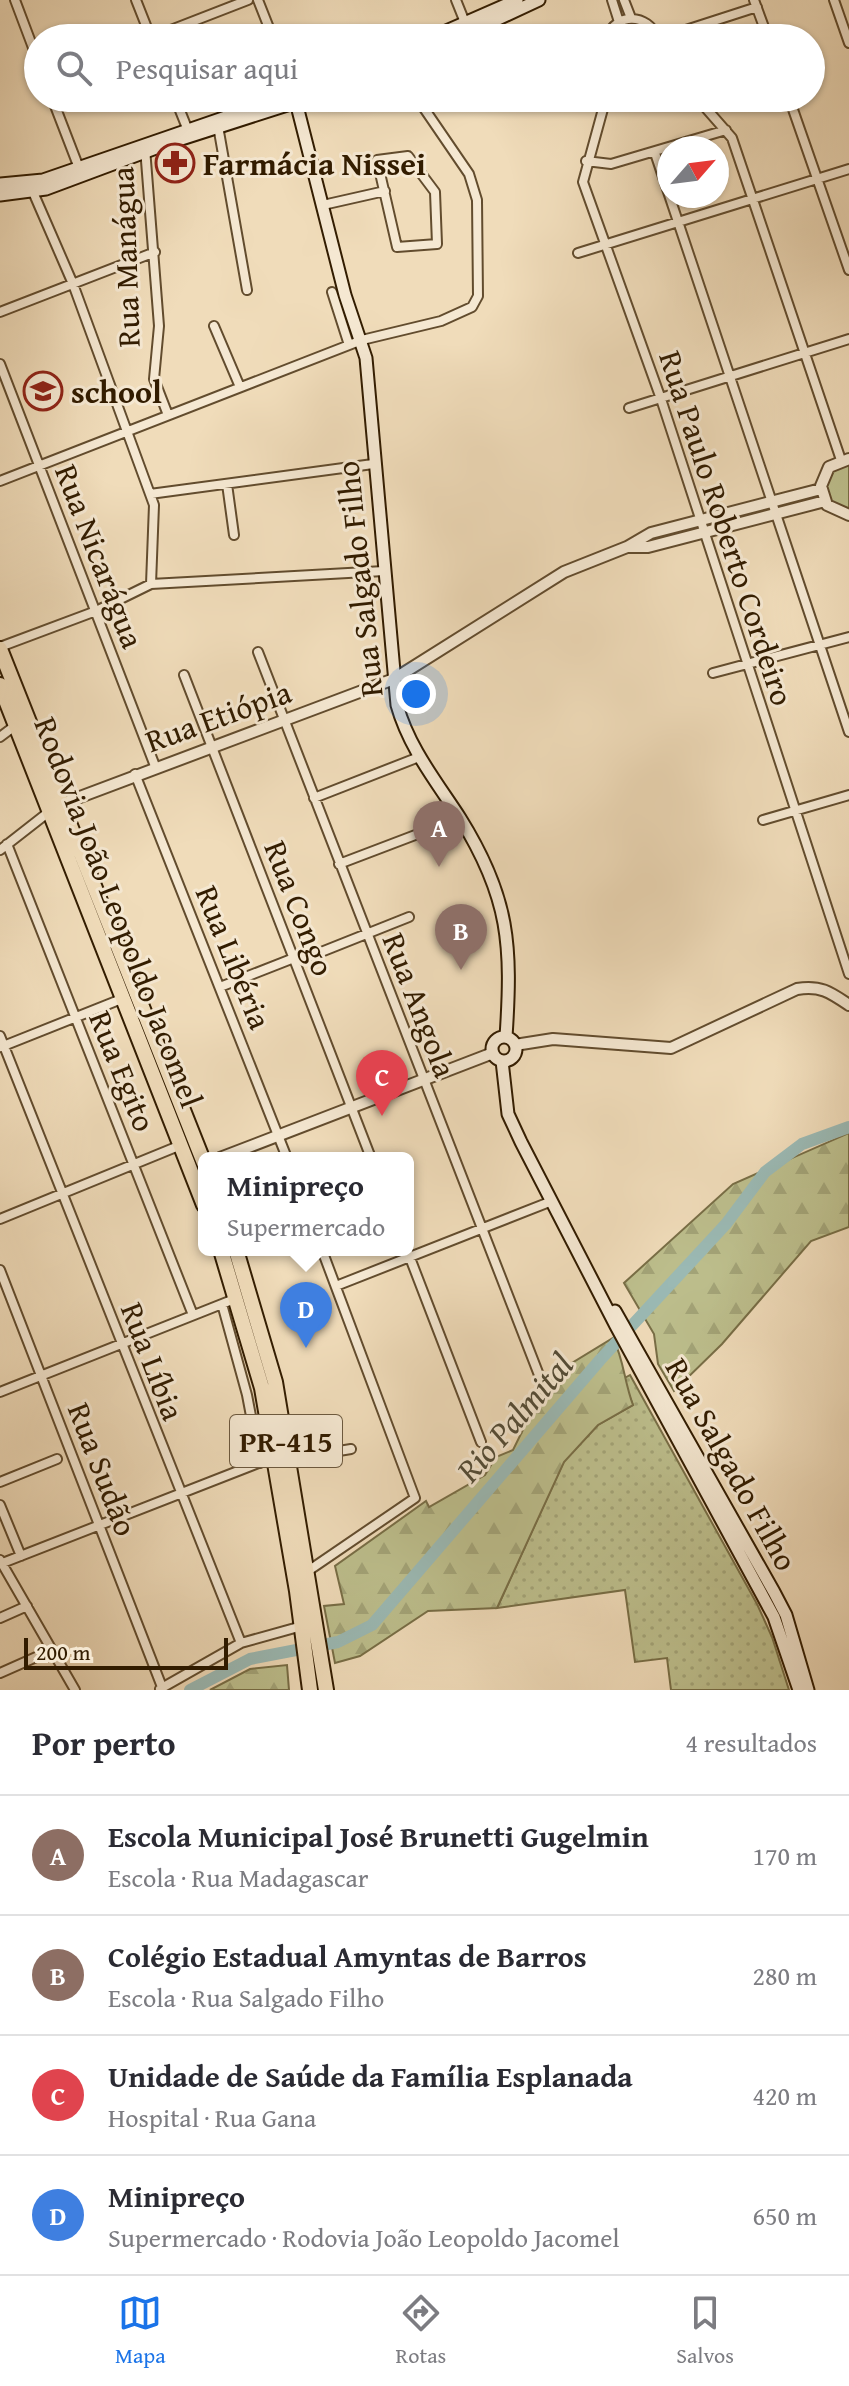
<!DOCTYPE html>
<html lang="pt">
<head>
<meta charset="utf-8">
<style>
  :root { --surface:#fff; --page:#f7f7f7; --text:#2b2b33; --muted:#7c7c81; --line:#e1e1e2; --accent:#1a73e8 }
  body { margin:0; font-family:"Gentium Book Plus",serif; background:var(--page); color:var(--text) }
  .compass { position:absolute; left:657px; top:136px; width:72px; height:72px; border-radius:50%; background:var(--surface); box-shadow:0 2px 6px #0004; rotate:62deg }
  .scale { position:absolute; left:24px; bottom:20px; width:204px; box-sizing:border-box; padding-left:8px; border:4px solid #321c00; border-top:0; font-size:22px; line-height:28px; white-space:nowrap; color:#321c00; -webkit-text-stroke:6px #f5e8d2; paint-order:stroke }
  .you { position:absolute; left:416px; top:694px; width:28px; height:28px; margin:-20px; border:6px solid #fff; border-radius:50%; background:#1a73e8; box-shadow:0 0 0 12px #1a73e833 }
  .badge { display:grid; place-items:center; width:52px; height:52px; border-radius:50%; background:var(--accent); color:#fff; font-size:26px; font-weight:700 }
  .pin { position:absolute; translate:-50% -66px; filter:drop-shadow(0 2px 4px #0008) }
  .pin::after { content:''; position:absolute; top:42px; width:28px; height:24px; background:inherit; clip-path:polygon(0 0,100% 0,50% 100%) }
  .popup { position:absolute; left:198px; top:1152px; width:216px; height:104px; box-sizing:border-box; display:grid; place-content:center; border-radius:12px; background:var(--surface); filter:drop-shadow(0 2px 6px #0005); font-size:26px; white-space:nowrap; color:var(--muted) }
  .popup b { font-size:30px; color:var(--text) }
  .popup::after { content:''; position:absolute; left:50%; top:100%; margin-left:-16px; border:16px solid transparent; border-top-color:var(--surface) }
  .list { margin:0; padding:0; list-style:none }
  h2 { display:flex; justify-content:space-between; align-items:center; height:104px; margin:0; padding:0 32px; font-size:34px }
  h2 small { font-size:26px; font-weight:400; color:var(--muted) }
  .list li { display:grid; grid-template-columns:52px 1fr auto; gap:24px; align-items:center; box-sizing:border-box; height:120px; padding:0 32px; border-top:2px solid var(--line) }
  .list b { display:block; font-size:30px; white-space:nowrap }
  .list p { margin:0; font-size:26px; white-space:nowrap; color:var(--muted) }
  .list em { font-size:26px; font-style:normal; color:var(--muted) }
  .icon { flex:none; width:44px; height:44px; fill:none; stroke:currentColor; stroke-width:2; stroke-linecap:round; stroke-linejoin:round }
  .map { position:relative; flex:none; width:849px; height:1690px; overflow:hidden }
  .search { position:absolute; background:var(--surface); box-shadow:0 2px 6px #0004; left:24px; right:24px; top:24px; height:88px; display:flex; align-items:center; gap:20px; box-sizing:border-box; padding:0 28px; border-radius:44px; color:var(--muted); font-size:30px }
  .sheet { height:584px; background:var(--surface) }
  nav { display:flex; justify-content:space-around; align-items:center; box-sizing:border-box; height:112px; border-top:2px solid var(--line); background:var(--surface); font-size:22px; color:var(--muted) }
  nav a { display:grid; justify-items:center; gap:4px }
  nav .on { color:var(--accent) }
  .map>svg:first-child { display:block }
  .grass { fill:url(#grass-dots); stroke:#786e46; stroke-width:2 }
  .forest { fill:url(#forest-firs); stroke:#786e46; stroke-width:2 }
  .park { fill:#bdbf8d; stroke:#786e46; stroke-width:2 }
  .lines { fill:none; stroke-linecap:round; stroke-linejoin:round }
  .river { stroke:#9bbab5; stroke-width:12 }
  .minor-casing { stroke:#624c2e; stroke-width:12 }
  .tertiary-casing { stroke:#624c2e; stroke-width:14 }
  .secondary-casing { stroke:#321c00; stroke-width:15 }
  .trunk-casing { stroke:#321c00; stroke-width:18 }
  .minor { stroke:#f5e8d2; stroke-width:8 }
  .tertiary { stroke:#f5e8d2; stroke-width:10 }
  .secondary { stroke:#f5e8d2; stroke-width:11 }
  .trunk { stroke:#f0dcba; stroke-width:14 }
  .labels { text-anchor:middle; dominant-baseline:central; stroke-width:6; stroke-linejoin:round; paint-order:stroke }
  .shield { fill:#f5e8d2; stroke:#6c593f; stroke-width:2 }
  .shield-label { font-size:30px; font-weight:bold; fill:#321c00 }
  .poi-label { font-size:32px; font-weight:bold; fill:#321c00; stroke:#f5e8d2; text-anchor:start }
  .street-label { font-size:32px; fill:#321c00; stroke:#f5e8d2 }
  .water-label { font-size:34px; font-style:italic; fill:#524b36; stroke:#f5e8d2 }
</style>
</head>
<body>
<div class="map">
<svg width="849" height="1690" viewBox="0 0 849 1690">
  <defs>
    <pattern id="grass-dots" width="8" height="8" patternUnits="userSpaceOnUse" patternTransform="scale(2)"><rect width="8" height="8" fill="#bdbf8d"/><path d="M2 2h.1M6 6h.1" fill="none" stroke="#a3a478" stroke-width="1.8" stroke-linecap="round"/></pattern>
    <pattern id="forest-firs" width="22" height="20" patternUnits="userSpaceOnUse" patternTransform="scale(2)"><rect width="22" height="20" fill="#bdbf8d"/><path d="M5 1l3.5 6h-7zM16 11l3.5 6h-7z" fill="#a3a478"/></pattern>
  </defs>
  <rect width="100%" height="100%" fill="#f0dcba"/>
  <filter id="stains"><feTurbulence type="fractalNoise" baseFrequency=".0025" numOctaves="4"/><feColorMatrix values="0 0 0 0 .2 0 0 0 0 .09 0 0 0 0 .02 0 0 0 .5 -.17"/></filter>
  <radialGradient id="worn" r=".72"><stop offset=".6" stop-color="#630" stop-opacity="0"/><stop offset="1" stop-color="#630" stop-opacity=".3"/></radialGradient>
  <!-- grass -->
  <path class="grass" d="M630,1375L757,1604L772,1637L789,1690H671L667,1658L635,1662L625,1590L497,1608L564,1461L598,1425L633,1405L623,1379Z"/>
  <!-- forest -->
  <path class="forest" d="M849,1133V1227L811,1241L722,1344L674,1391L658,1364L654,1334L624,1283L733,1184Z
    M613,1338C624,1360 624,1381 633,1405L598,1425L564,1462L497,1608L428,1611L360,1656L335,1663L324,1606L344,1604L335,1566L426,1501L429,1507L485,1475L496,1457L513,1450L549,1377Z
    M287,1665L289,1690H210L250,1669Z"/>
  <!-- park -->
  <path class="park" d="M849,463V512L833,507L825,491L831,470Z"/>
  <g class="lines">
    <!-- river -->
    <path class="river" d="M190,1690L250,1659L338,1642L372,1625L600,1360L726,1224L765,1172L802,1144L849,1127"/>
    <defs>
      <path id="minor" d="M15,0L38,61
        M136,0L151,38
        M258,0L273,38
        M456,0L466,25
        M612,0L619,22
        M624,0L631,18
        M754,0L768,38
        M834,0L849,43
        M150,38L248,0
        M606,38C617,12 647,13 658,38
        M661,38L757,7
        M52,98L79,168
        M175,98L187,128
        M606,98L583,182L661,399L849,974
        M697,98L732,138L841,460
        M789,98L849,270
        M523,99L524,98
        M218,126L247,290
        M145,148L159,326L154,379L168,415
        M655,153L849,732
        M408,156L435,192L437,244L397,247L377,160Z
        M586,161L611,164L726,130
        M33,192L73,284L154,505L151,584
        M323,205L385,191
        M578,253L849,169
        M332,292L349,345
        M0,312L155,252
        M214,326L240,387
        M0,364L155,766
        M629,408L849,339
        M0,481L362,340L441,321L472,307L478,296L477,200L469,174L417,98
        M227,484L234,535
        M150,494L373,464
        M0,647L96,611L151,584L384,571
        M258,652L539,1375
        M713,673L849,637
        M184,675L371,1158
        M0,737L16,725
        M135,774L287,1158
        M314,798L419,757
        M763,820L849,795
        M7,844L193,1315
        M0,850L50,811
        M339,864L460,818
        M296,962L409,917
        M220,987L294,958
        M0,1036L241,1643
        M1,1047L124,998
        M0,1219L181,1145
        M407,1250L481,1442
        M0,1270L162,1687
        M336,1286L552,1201
        M222,1304L247,1395L260,1463
        M0,1392L237,1298
        M290,1459L351,1449
        M0,1482L57,1459
        M0,1505L21,1556
        M0,1560L75,1690
        M0,1564L274,1457
        M308,1571L415,1498L322,1250
        M0,1618L27,1606
        M0,1673L52,1650
        M160,1689L241,1643L302,1626"/>
      <path id="tertiary" d="M849,459L829,467L821,486L827,505L849,515
        M629,547H648L825,501
        M56,806L394,679L564,572L627,547L651,533L821,489
        M515,1045L553,1039L671,1048L797,989C820,985 830,992 849,1005
        M220,1158L493,1053"/>
      <path id="secondary" d="M430,38L517,0
        M457,38L539,0
        M295,98L345,295L366,358L397,705C409,748 436,781 460,818C510,898 512,946 506,1037
        M0,184L43,180L281,98
        M0,195L46,189L172,142L309,98
        M492 1049a12 12 0 1 1 24 0a12 12 0 1 1-24 0Z
        M502,1061L508,1114L521,1142L616,1326L774,1617L799,1690
        M615,1311L774,1592L786,1615L808,1690"/>
      <path id="trunk" d="M0,649L204,1163
        M0,685L204,1205
        M221,1250L262,1388L297,1591L310,1690
        M236,1250L275,1382L326,1690"/>
    </defs>
    <!-- minor casing -->
    <use href="#minor" class="minor-casing"/>
    <!-- tertiary casing -->
    <use href="#tertiary" class="tertiary-casing"/>
    <!-- secondary casing -->
    <use href="#secondary" class="secondary-casing"/>
    <!-- trunk casing -->
    <use href="#trunk" class="trunk-casing"/>
    <!-- minor -->
    <use href="#minor" class="minor"/>
    <!-- tertiary -->
    <use href="#tertiary" class="tertiary"/>
    <!-- secondary -->
    <use href="#secondary" class="secondary"/>
    <!-- trunk -->
    <use href="#trunk" class="trunk"/>
  </g>
  <!-- icons -->
  <defs>
    <symbol id="pharmacy-ring" viewBox="-11 -11 22 22"><circle r="9.5" fill="#f5e8d2" stroke="#8f2418" stroke-width="1.5"/><path d="M-2-6h4v4h4v4h-4v4h-4v-4h-4v-4h4Z" fill="#8f2418"/></symbol>
    <symbol id="school-ring" viewBox="-11 -11 22 22"><circle r="9.5" fill="#f5e8d2" stroke="#8f2418" stroke-width="1.5"/><path d="M0-5L7-2L0 1L-7-2ZM-4 1L0 2.5L4 1V4Q0 6-4 4Z" fill="#8f2418"/></symbol>
  </defs>
  <g fill-rule="evenodd">
    <use href="#pharmacy-ring" x="153" y="141" width="44" height="44"/>
    <use href="#school-ring" x="21" y="369" width="44" height="44"/>
  </g>
  <g class="labels">
    <!-- shield labels -->
    <rect class="shield" x="230" y="1415" width="112" height="52" rx="6"/>
    <g class="shield-label">
      <text x="286" y="1441">PR-415</text>
    </g>
    <!-- poi labels -->
    <g class="poi-label">
      <text x="203" y="163">Farmácia Nissei</text>
      <text x="71" y="391">school</text>
    </g>
    <!-- street labels -->
    <g class="street-label">
      <text transform="translate(125 257) rotate(-92)">Rua Manágua</text>
      <text transform="translate(727 528) rotate(72)">Rua Paulo Roberto Cordeiro</text>
      <text transform="translate(100 556) rotate(69)">Rua Nicarágua</text>
      <text transform="translate(359 579) rotate(-96)">Rua Salgado Filho</text>
      <text transform="translate(218 716) rotate(-20)">Rua Etiópia</text>
      <text transform="translate(300 908) rotate(69)">Rua Congo</text>
      <text transform="translate(119 912) rotate(69)">Rodovia João Leopoldo Jacomel</text>
      <text transform="translate(234 957) rotate(68)">Rua Libéria</text>
      <text transform="translate(420 1005) rotate(69)">Rua Angola</text>
      <text transform="translate(123 1071) rotate(68)">Rua Egito</text>
      <text transform="translate(153 1361) rotate(69)">Rua Líbia</text>
      <text transform="translate(732 1464) rotate(61)">Rua Salgado Filho</text>
      <text transform="translate(103 1469) rotate(69)">Rua Sudão</text>
    </g>
    <!-- water labels -->
    <g class="water-label">
      <text transform="translate(514 1417) rotate(-49)">Rio Palmital</text>
    </g>
  </g>
  <rect width="100%" height="100%" filter="url(#stains)"/>
  <rect width="100%" height="100%" fill="url(#worn)"/>
</svg>
<svg class="compass" viewBox="-18 -18 36 36"><path d="M0-13l5 13h-10z" fill="#e53935"/><path d="M0 13l5-13h-10z" fill="#7c7c81"/></svg>
<div class="scale">200 m</div>
<div class="you"></div>
<div class="pin badge" style="left:439px;top:867px;background:#8d6e63">A</div>
<div class="pin badge" style="left:461px;top:970px;background:#8d6e63">B</div>
<div class="pin badge" style="left:382px;top:1116px;background:#e0444e">C</div>
<div class="pin badge" style="left:306px;top:1348px;background:#3f7fe0">D</div>
<div class="popup"><b>Minipreço</b>Supermercado</div>
<div class="search"><svg class="icon" aria-label="search" viewBox="0 0 24 24"><circle cx="10" cy="10" r="6"/><path d="M15 15l6 6"/></svg>Pesquisar aqui</div>
</div>
<section class="sheet">
<h2>Por perto<small>4 resultados</small></h2>
<ul class="list">
<li><span class="badge" style="background:#8d6e63">A</span><div><b>Escola Municipal José Brunetti Gugelmin</b><p>Escola · Rua Madagascar</p></div><em>170 m</em></li>
<li><span class="badge" style="background:#8d6e63">B</span><div><b>Colégio Estadual Amyntas de Barros</b><p>Escola · Rua Salgado Filho</p></div><em>280 m</em></li>
<li><span class="badge" style="background:#e0444e">C</span><div><b>Unidade de Saúde da Família Esplanada</b><p>Hospital · Rua Gana</p></div><em>420 m</em></li>
<li><span class="badge" style="background:#3f7fe0">D</span><div><b>Minipreço</b><p>Supermercado · Rodovia João Leopoldo Jacomel</p></div><em>650 m</em></li>
</ul>
</section>
<nav>
<a class="on"><svg class="icon" aria-label="map" viewBox="0 0 24 24"><path d="M3 6l6-2 6 2 6-2v14l-6 2-6-2-6 2zM9 4v14M15 6v14"/></svg>Mapa</a>
<a><svg class="icon" aria-label="directions" viewBox="0 0 24 24"><path d="M12 3l9 9-9 9-9-9zM9 14v-3h6M13 9l2 2-2 2"/></svg>Rotas</a>
<a><svg class="icon" aria-label="saved" viewBox="0 0 24 24"><path d="M7 4h10v16l-5-4-5 4z"/></svg>Salvos</a>
</nav>
</body>
</html>
